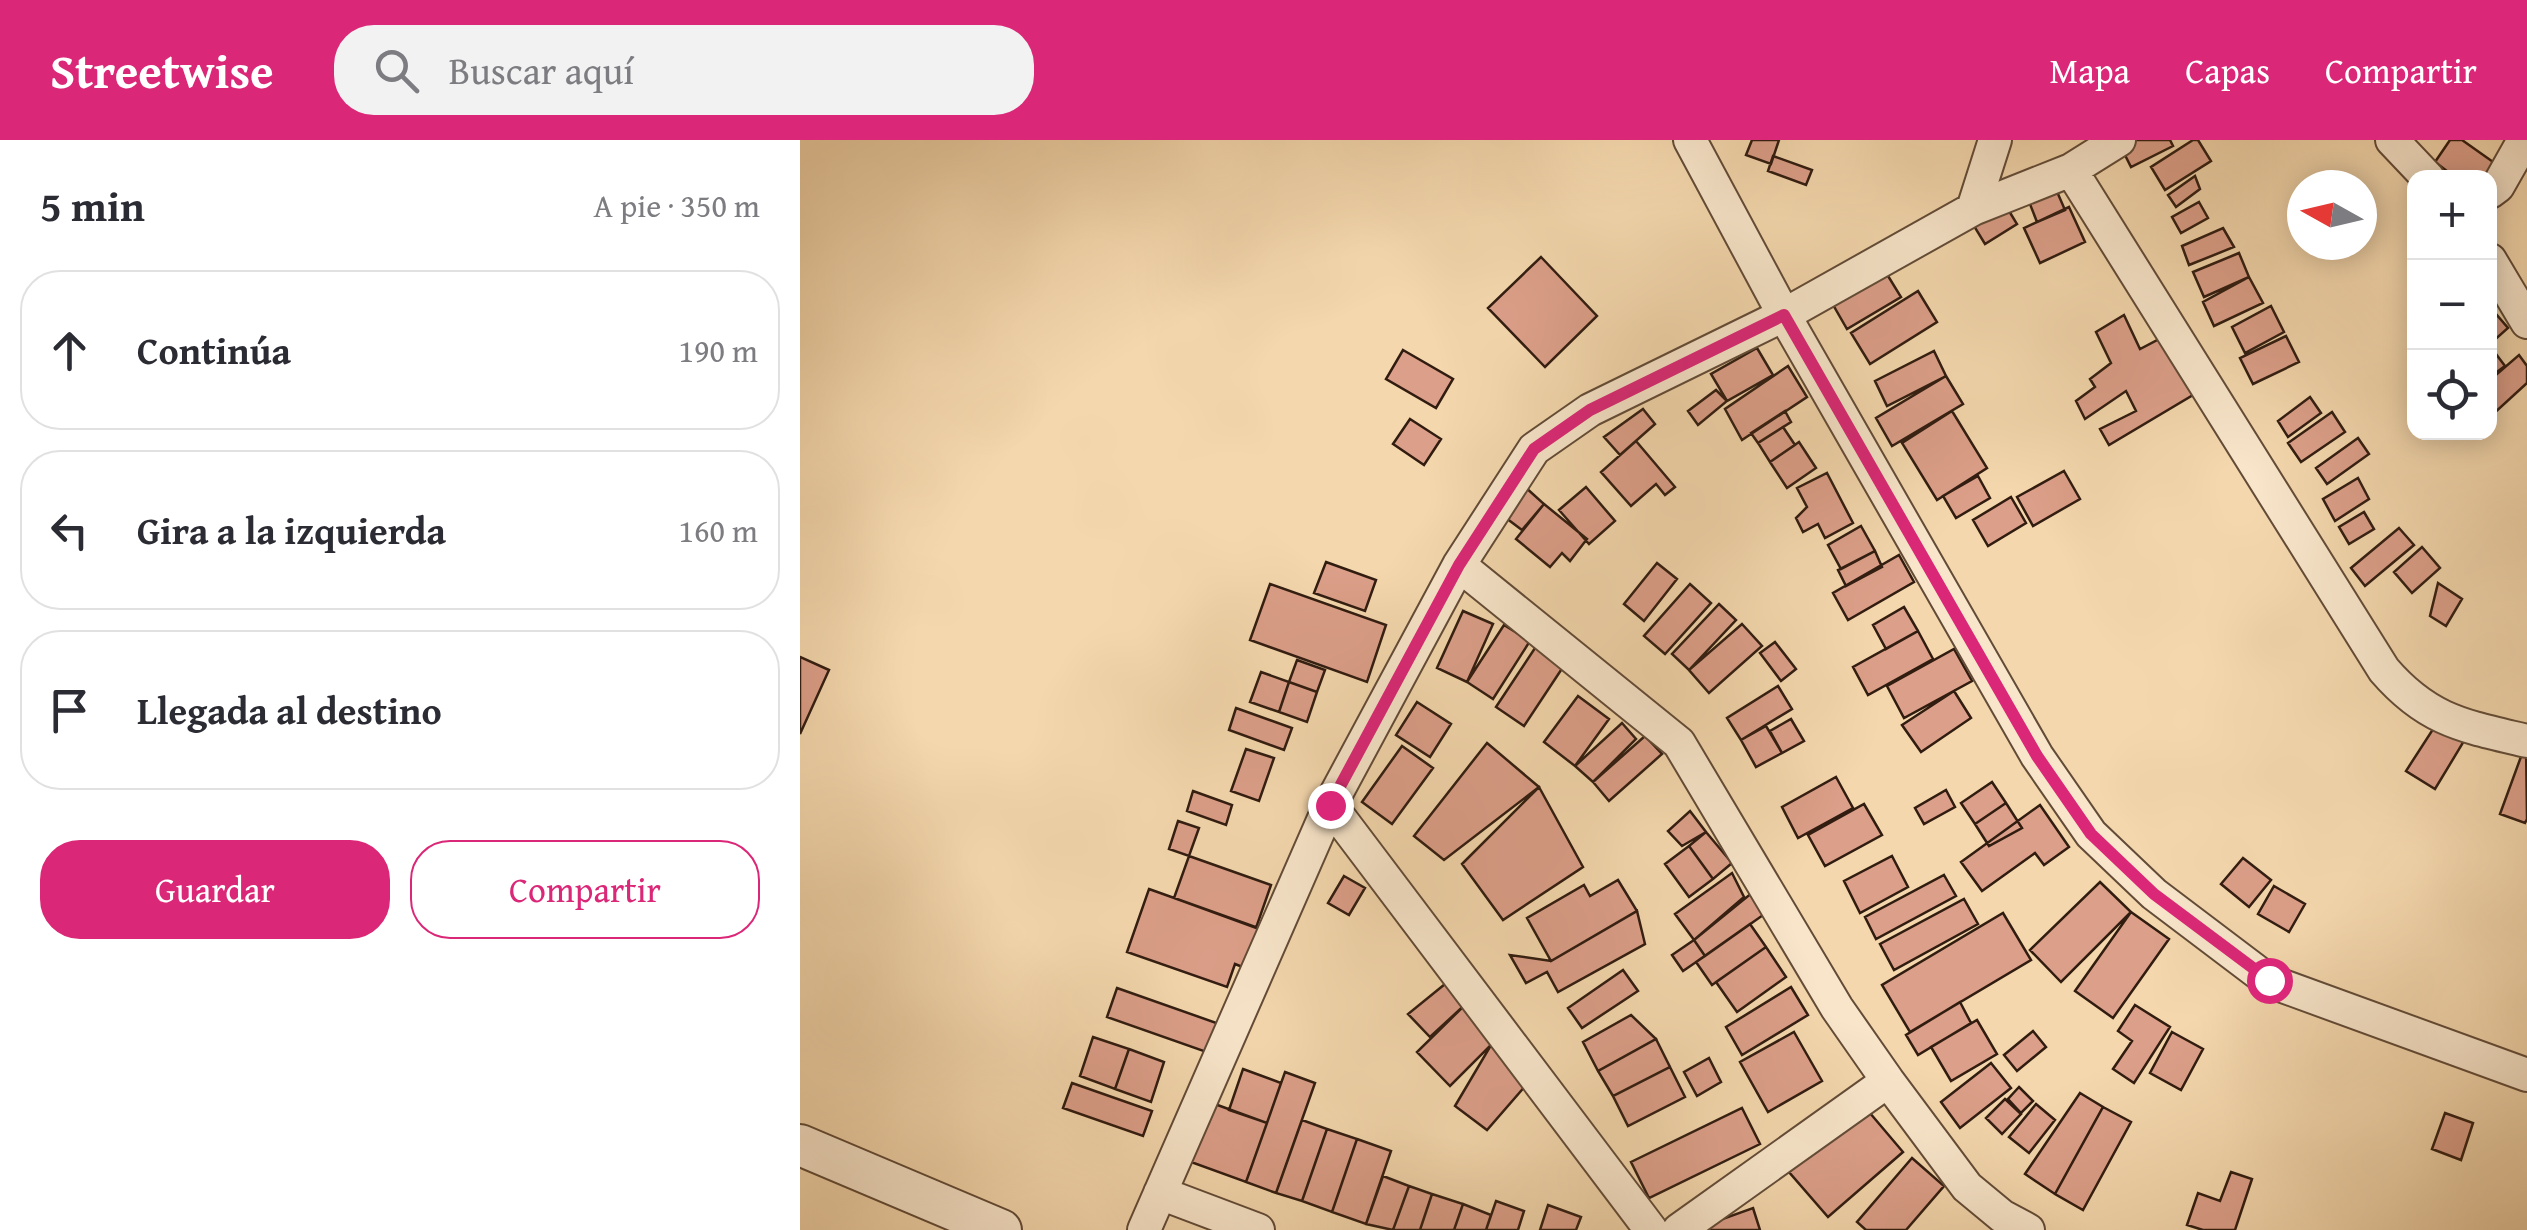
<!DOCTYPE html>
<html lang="es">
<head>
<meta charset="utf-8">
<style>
  :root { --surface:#fff; --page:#f2f2f3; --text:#2b2b33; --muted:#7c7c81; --line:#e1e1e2; --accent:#db2777 }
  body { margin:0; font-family:"Gentium Book Plus",serif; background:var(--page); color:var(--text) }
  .controls { position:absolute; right:30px; top:30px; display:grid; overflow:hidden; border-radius:20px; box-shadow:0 5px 25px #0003 }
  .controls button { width:90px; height:90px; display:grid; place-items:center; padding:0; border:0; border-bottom:2px solid var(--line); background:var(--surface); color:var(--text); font:50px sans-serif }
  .compass { position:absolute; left:1487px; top:30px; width:90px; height:90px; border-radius:50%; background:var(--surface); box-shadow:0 5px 25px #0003; rotate:278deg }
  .stop { position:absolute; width:30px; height:30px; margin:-22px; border:8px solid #db2777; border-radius:50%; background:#fff }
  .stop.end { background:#db2777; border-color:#fff; box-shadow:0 2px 10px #0008 }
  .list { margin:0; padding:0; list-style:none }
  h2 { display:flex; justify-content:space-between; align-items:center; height:130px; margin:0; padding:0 40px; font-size:42px }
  h2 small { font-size:32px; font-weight:400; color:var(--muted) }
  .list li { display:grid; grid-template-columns:65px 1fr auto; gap:30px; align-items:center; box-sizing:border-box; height:160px; margin:0 20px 20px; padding:0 20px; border:2px solid var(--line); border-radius:40px }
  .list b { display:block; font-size:38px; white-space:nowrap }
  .list em { font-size:32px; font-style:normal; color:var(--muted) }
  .actions { display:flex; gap:20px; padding:30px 40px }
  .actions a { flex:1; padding:22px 0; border:2px solid var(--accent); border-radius:40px; text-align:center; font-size:35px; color:var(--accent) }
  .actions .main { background:var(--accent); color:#fff }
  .icon { flex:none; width:55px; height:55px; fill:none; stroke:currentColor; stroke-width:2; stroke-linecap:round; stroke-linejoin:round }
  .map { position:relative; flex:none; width:1727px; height:1090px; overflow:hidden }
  header { display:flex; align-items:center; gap:60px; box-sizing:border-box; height:140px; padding:0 50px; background:var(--accent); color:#fff }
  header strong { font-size:48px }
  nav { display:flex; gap:55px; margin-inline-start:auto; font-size:35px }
  .search { width:700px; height:90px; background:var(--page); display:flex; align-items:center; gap:25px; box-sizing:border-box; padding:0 35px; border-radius:40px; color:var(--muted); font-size:38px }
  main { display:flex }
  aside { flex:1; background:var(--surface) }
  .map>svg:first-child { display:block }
  .building { fill:#dc9f89; stroke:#311c10; stroke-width:2.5 }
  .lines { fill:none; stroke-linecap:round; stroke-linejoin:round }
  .minor-casing { stroke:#624b37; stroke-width:36 }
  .tertiary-casing { stroke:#624b37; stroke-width:44 }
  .minor { stroke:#f8e5ca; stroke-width:32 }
  .tertiary { stroke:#f8e5ca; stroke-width:40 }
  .route { stroke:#db2777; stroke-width:12 }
</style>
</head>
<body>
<header>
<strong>Streetwise</strong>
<div class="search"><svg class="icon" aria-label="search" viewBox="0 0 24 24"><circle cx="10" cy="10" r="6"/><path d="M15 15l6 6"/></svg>Buscar aquí</div>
<nav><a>Mapa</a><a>Capas</a><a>Compartir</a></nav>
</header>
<main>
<aside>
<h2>5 min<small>A pie · 350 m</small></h2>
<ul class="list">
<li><svg class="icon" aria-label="ahead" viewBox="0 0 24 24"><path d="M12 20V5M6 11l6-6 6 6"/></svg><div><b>Continúa</b></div><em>190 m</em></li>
<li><svg class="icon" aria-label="left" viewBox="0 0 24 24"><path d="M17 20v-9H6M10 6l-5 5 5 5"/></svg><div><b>Gira a la izquierda</b></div><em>160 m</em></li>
<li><svg class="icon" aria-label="arrive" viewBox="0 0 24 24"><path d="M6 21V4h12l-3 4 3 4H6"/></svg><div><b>Llegada al destino</b></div></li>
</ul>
<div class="actions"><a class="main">Guardar</a><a>Compartir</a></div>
</aside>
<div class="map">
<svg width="1727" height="1090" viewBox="0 0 1727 1090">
  <rect width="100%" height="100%" fill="#f4d7ad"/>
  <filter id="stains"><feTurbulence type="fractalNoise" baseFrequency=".002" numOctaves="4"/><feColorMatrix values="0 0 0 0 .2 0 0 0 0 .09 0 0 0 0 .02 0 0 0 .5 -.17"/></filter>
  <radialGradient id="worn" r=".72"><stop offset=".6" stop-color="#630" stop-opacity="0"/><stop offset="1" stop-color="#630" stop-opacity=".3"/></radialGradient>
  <!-- building -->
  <path class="building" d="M952,0H979L971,24L946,15Z
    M1335,0H1370L1373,6L1331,27L1321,7Z
    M1393,0H1398L1411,21L1365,50L1351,27Z
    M1650,0H1662L1696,24L1687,38H1656L1635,22Z
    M973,16L1012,30L1006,45L968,31Z
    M1395,36L1400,49L1376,67L1368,55Z
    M1255,47L1265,70L1237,82L1228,59Z
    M1399,62L1408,78L1381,93L1372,77Z
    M1206,66L1217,84L1185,104L1174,86Z
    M1269,67L1285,102L1240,123L1224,88Z
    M1423,88L1434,107L1389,125L1382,106Z
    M1439,113L1449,137L1404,157L1393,132Z
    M741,117L797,176L745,227L688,168Z
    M1085,131L1101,157L1047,189L1032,163Z
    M1449,137L1463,163L1414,186L1403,162Z
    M1118,151L1137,182L1070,224L1051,193Z
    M1471,166L1484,192L1445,213L1432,187Z
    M1690,167L1708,188L1690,204Z
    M1324,175L1340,209L1367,195L1398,252L1309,305L1300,289L1336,271L1326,251L1285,279L1276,261L1295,247L1290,239L1311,223L1296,192Z
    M1486,196L1499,222L1453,244L1440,218Z
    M957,208L973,235L927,261L911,234Z
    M603,210L653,239L636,268L586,239Z
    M1134,211L1146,236L1087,266L1075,241Z
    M1696,214L1705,226L1690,237V219Z
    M1719,215L1727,226V243L1690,277V240Z
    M988,226L1007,257L942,300L925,269Z
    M1146,236L1163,264L1092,306L1076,278Z
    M916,250L927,261L898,285L888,271Z
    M1510,257L1521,273L1488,297L1478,281Z
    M843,269L855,284L820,315L804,297Z
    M985,271L991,282L958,303L951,293Z
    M1152,271L1187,328L1137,360L1102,303Z
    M1532,272L1545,292L1501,322L1488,303Z
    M610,279L641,299L624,325L593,304Z
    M983,287L995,305L970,322L958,303Z
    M1558,298L1569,314L1527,344L1516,328Z
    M836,301L875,347L865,355L856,344L831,366L801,332Z
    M999,302L1016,328L987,348L970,322Z
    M1264,331L1280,359L1233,386L1217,357Z
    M1027,333L1053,383L1025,398L1018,384L1003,392L996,378L1007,367L997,348Z
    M1178,336L1190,358L1156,378L1143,356Z
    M1558,338L1569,359L1535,381L1523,359Z
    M724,346L744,364L722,390L702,375Z
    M786,347L815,381L789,404L759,370Z
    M1211,357L1226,383L1188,406L1173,380Z
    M744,364L787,399L770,421L762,413L750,427L716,399Z
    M1564,372L1574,389L1549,404L1539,387Z
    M1061,386L1075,411L1041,429L1028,405Z
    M1599,388L1614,405L1565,446L1551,428Z
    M1622,407L1640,428L1612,453L1594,432Z
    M1075,411L1082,427L1046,446L1038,430Z
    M1099,415L1114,442L1048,480L1033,453Z
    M526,422L576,440L565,471L514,453Z
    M857,423L877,439L844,481L824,464Z
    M1638,443L1662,459L1646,486L1630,476Z
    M470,444L586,485L567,542L450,500Z
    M890,444L911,463L865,514L844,496Z
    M919,464L936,480L889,530L872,514Z
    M1104,467L1118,491L1086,509L1073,485Z
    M663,471L693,484L667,542L637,528Z
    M942,484L962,506L909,553L889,530Z
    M704,485L730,501L693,559L667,542Z
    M1118,491L1133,519L1068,555L1053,527Z
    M739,502L767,521L724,586L696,567Z
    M975,502L996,529L981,541L960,513Z
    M1154,509L1172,541L1104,578L1087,546Z
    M0,517L29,530L0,594Z
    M497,520L525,530L517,552L489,542Z
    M461,532L489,542L479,572L450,562Z
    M489,542L517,552L507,582L479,572Z
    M978,546L992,569L941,600L927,578Z
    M1154,551L1171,578L1121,612L1102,585Z
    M778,556L809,579L775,626L744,602Z
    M617,562L651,584L630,617L596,595Z
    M436,568L492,588L484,610L429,590Z
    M991,579L1004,601L982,613L970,591Z
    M822,583L836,599L793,642L775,626Z
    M1637,583L1664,601L1635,649L1606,631Z
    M966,586L982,613L956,627L941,600Z
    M845,596L862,614L809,661L793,642Z
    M687,603L739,647L644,720L614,696Z
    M1726,603L1727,679L1725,683L1700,674Z
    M602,606L633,628L592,684L562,662Z
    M446,609L474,618L459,661L431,651Z
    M1036,637L1053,668L998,698L982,667Z
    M1192,642L1206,663L1175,684L1161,663Z
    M739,647L783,727L703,780L662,724Z
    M1146,650L1155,667L1124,684L1115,668Z
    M393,651L432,665L426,685L387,671Z
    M1206,663L1222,688L1189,706L1175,684Z
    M1064,664L1082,695L1025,726L1008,695Z
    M1240,665L1269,707L1244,725L1235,713L1182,751L1161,722Z
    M890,671L906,692L882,706L868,691Z
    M378,681L399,688L389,716L369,709Z
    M906,692L932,723L913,739L889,706Z
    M889,706L913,739L889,757L865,724Z
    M389,716L471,745L456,788L374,758Z
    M1092,716L1108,747L1060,773L1044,741Z
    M1443,718L1471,740L1449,767L1421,744Z
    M932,733L944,757L894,800L875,774Z
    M1144,735L1156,756L1076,799L1065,777Z
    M544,736L565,748L549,775L528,763Z
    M818,740L837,771L751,821L727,778L784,745L790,756Z
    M1300,742L1331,772L1261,842L1230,810Z
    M1474,746L1505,764L1489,792L1458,774Z
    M349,749L464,790L450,830L435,824L427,847L327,812Z
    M953,752L966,773L905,816L894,800Z
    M1164,759L1178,784L1094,830L1080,804Z
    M837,771L845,804L758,852L747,832L726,843L710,815L751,821Z
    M1331,772L1369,799L1313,878L1275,851Z
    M1203,773L1231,820L1110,892L1082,845Z
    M950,784L966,807L912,845L896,822Z
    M894,800L905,816L883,831L872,815Z
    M966,807L986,837L937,872L916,842Z
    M823,830L838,851L782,888L768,868Z
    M650,840L670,860L630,897L608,874Z
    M991,847L1008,875L942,915L926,887Z
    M317,848L422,885L412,914L307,877Z
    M670,860L691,905L650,946L617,912Z
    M1160,862L1171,883L1118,915L1106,895Z
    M1335,865L1370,887L1334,943L1313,929L1332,901L1318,891Z
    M831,875L856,899L798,931L783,902Z
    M1177,880L1197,914L1151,941L1131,907Z
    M1233,891L1246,907L1217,931L1204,915Z
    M994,892L1022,941L968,972L940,922Z
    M1372,892L1403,909L1381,950L1350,933Z
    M293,897L329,909L315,949L280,936Z
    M856,899L870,927L813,956L798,931Z
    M691,905L727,944L687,990L655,966Z
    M329,909L364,922L351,962L315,949Z
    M909,918L921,942L897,956L884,932Z
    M1191,923L1211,948L1160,988L1141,962Z
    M870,927L885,957L828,986L813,956Z
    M443,929L481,943L467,983L429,970Z
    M485,932L515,943L476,1053L446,1042Z
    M272,943L352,971L343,996L263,968Z
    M1219,947L1233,961L1221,973L1208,959Z
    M1280,953L1303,967L1255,1054L1225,1034Z
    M1205,959L1221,974L1202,994L1186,978Z
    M412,963L467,983L446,1042L391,1022Z
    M1236,964L1255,980L1229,1013L1209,997Z
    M1064,966L1103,1012L1028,1077L989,1032Z
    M1303,967L1331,982L1283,1070L1255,1054Z
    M942,968L960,1004L849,1058L831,1022Z
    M1645,973L1673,983L1661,1020L1632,1009Z
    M502,980L527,989L502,1061L476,1053Z
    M527,989L557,999L532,1072L502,1061Z
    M557,999L591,1011L566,1084L532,1072Z
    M1112,1018L1144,1046L1106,1090H1066L1057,1082Z
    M1431,1032L1452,1039L1435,1090H1403L1387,1085L1398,1053L1420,1061Z
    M583,1036L609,1046L593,1090L566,1084Z
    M609,1046L632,1054L620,1090H593Z
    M632,1054L663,1064L654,1090H620Z
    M696,1061L724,1071L718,1090H686Z
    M663,1064L691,1075L686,1090H654Z
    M748,1065L781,1077L776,1090H740Z
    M953,1068L960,1090H892Z"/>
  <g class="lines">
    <defs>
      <path id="minor" d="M890,0L984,175L1237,616L1291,694L1354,754L1469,841L1727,935
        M1592,0L1628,38
        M1271,30L1584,530C1628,581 1664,586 1727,601
        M1690,52L1698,46L1724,0
        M1173,69L1271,30L1319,0
        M1690,120L1727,182
        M659,425L879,603L1037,868L1088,941L1167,1047L1202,1076L1228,1090
        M530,665L851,1090
        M360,1053L458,1090
        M344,1090L530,665L659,425L734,309L790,270L984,175L1173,69L1195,0
        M879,1090L1088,941"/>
      <path id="tertiary" d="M0,1005L201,1090"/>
    </defs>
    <!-- minor casing -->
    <use href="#minor" class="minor-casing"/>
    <!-- tertiary casing -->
    <use href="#tertiary" class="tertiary-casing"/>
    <!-- minor -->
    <use href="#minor" class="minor"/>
    <!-- tertiary -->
    <use href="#tertiary" class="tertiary"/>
  </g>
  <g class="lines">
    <!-- route -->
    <path class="route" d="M530,665L659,425L734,309L790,270L984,175L1237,616L1291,694L1354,754L1469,840"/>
  </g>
  <rect width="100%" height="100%" filter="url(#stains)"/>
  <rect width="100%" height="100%" fill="url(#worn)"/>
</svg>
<div class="controls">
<button>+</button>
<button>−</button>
<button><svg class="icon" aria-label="locate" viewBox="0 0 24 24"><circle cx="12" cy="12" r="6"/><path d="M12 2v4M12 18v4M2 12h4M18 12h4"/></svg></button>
</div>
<svg class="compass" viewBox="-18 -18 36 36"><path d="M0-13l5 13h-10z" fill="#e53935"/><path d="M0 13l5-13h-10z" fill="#7c7c81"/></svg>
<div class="stop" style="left:1469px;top:840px"></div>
<div class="stop end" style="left:530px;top:665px"></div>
</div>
</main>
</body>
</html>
